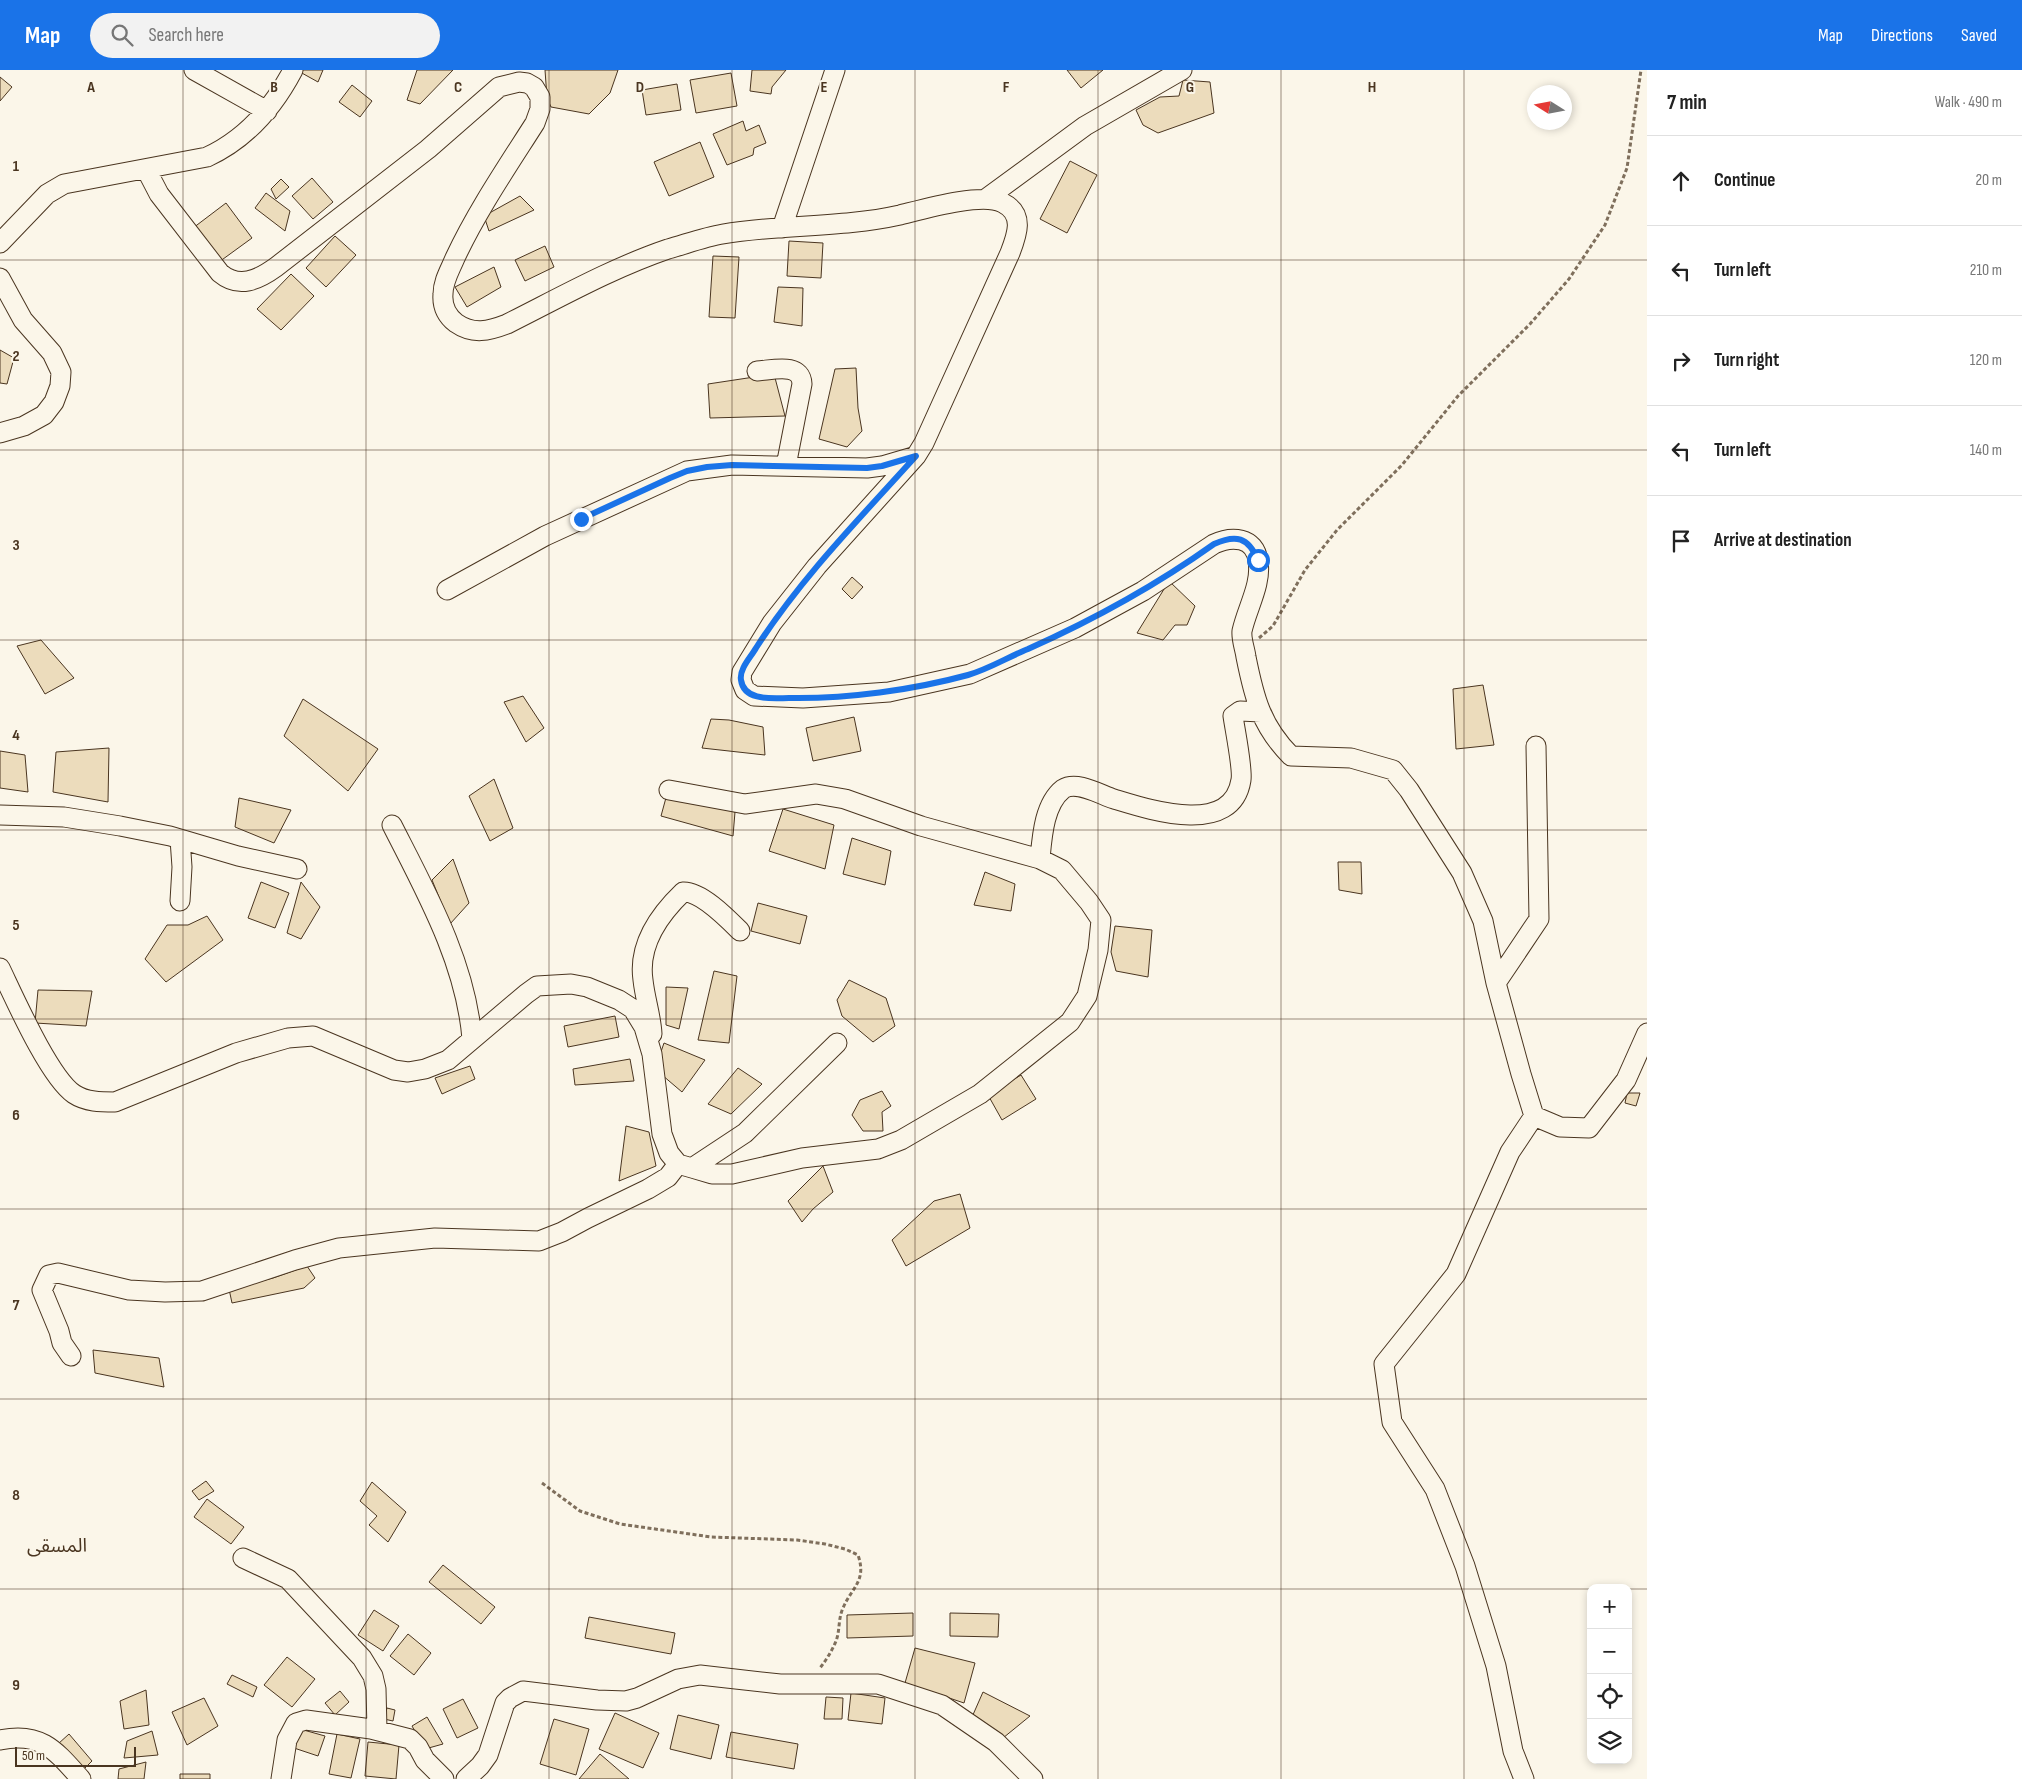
<!DOCTYPE html>
<html lang="en">
<head>
<meta charset="utf-8">
<style>
  :root { --surface:#fff; --page:#f2f2f2; --text:#222; --muted:#767676; --line:#e0e0e0; --accent:#1a73e8 }
  body { margin:0; font-family:"Sofia Sans Condensed","Noto Sans Arabic",sans-serif; background:var(--page); color:var(--text) }
  .controls { position:absolute; right:15px; bottom:15px; display:grid; overflow:hidden; border-radius:10px; box-shadow:0 2px 8px #0003 }
  .controls button { width:45px; height:45px; display:grid; place-items:center; padding:0; border:0; border-bottom:1px solid var(--line); background:var(--surface); color:var(--text); font:25px sans-serif }
  .compass { position:absolute; left:1527px; top:15px; width:45px; height:45px; border-radius:50%; background:var(--surface); box-shadow:0 2px 8px #0003; rotate:281deg }
  .scale { position:absolute; left:15px; bottom:12px; width:121px; box-sizing:border-box; padding-left:5px; border:2px solid #4a3520; border-top:0; font-size:14px; line-height:18px; white-space:nowrap; color:#4a3520; -webkit-text-stroke:4px #fbf6e9; paint-order:stroke }
  .stop { position:absolute; width:15px; height:15px; margin:-11px; border:4px solid #1a73e8; border-radius:50%; background:#fff }
  .stop.end { background:#1a73e8; border-color:#fff; box-shadow:0 1px 5px #0008 }
  .list { margin:0; padding:0; list-style:none }
  h2 { display:flex; justify-content:space-between; align-items:center; height:65px; margin:0; padding:0 20px; font-size:21px }
  h2 small { font-size:16px; font-weight:400; color:var(--muted) }
  .list li { display:grid; grid-template-columns:32px 1fr auto; gap:15px; align-items:center; box-sizing:border-box; height:90px; padding:0 20px; border-top:1px solid var(--line) }
  .list b { display:block; font-size:19px; white-space:nowrap }
  .list em { font-size:16px; font-style:normal; color:var(--muted) }
  .icon { flex:none; width:28px; height:28px; fill:none; stroke:currentColor; stroke-width:2; stroke-linecap:round; stroke-linejoin:round }
  .map { position:relative; flex:none; width:1647px; height:1709px; overflow:hidden }
  header { display:flex; align-items:center; gap:30px; box-sizing:border-box; height:70px; padding:0 25px; background:var(--accent); color:#fff }
  header strong { font-size:24px }
  nav { display:flex; gap:28px; margin-inline-start:auto; font-size:18px }
  .search { width:350px; height:45px; background:var(--page); display:flex; align-items:center; gap:12px; box-sizing:border-box; padding:0 18px; border-radius:28px; color:var(--muted); font-size:19px }
  main { display:flex }
  aside { flex:1; background:var(--surface) }
  .map>svg:first-child { display:block }
  .building { fill:#ecdcbc; stroke:#4a3520 }
  .lines { fill:none; stroke-linecap:round; stroke-linejoin:round }
  .minor-casing { stroke:#4a3520; stroke-width:21 }
  .path { stroke:#7f6f5c; stroke-width:3; stroke-dasharray:4 2.5; stroke-linecap:butt }
  .minor { stroke:#fbf6e9; stroke-width:19 }
  .route { stroke:#1a73e8; stroke-width:6 }
  .grid { fill:none; stroke:#4a3520; stroke-width:1; stroke-opacity:0.55 }
  .labels { text-anchor:middle; dominant-baseline:central; stroke-width:4; stroke-linejoin:round; paint-order:stroke }
  .quarter-label { font-size:19px; fill:#4a3520; stroke:#fbf6e9 }
  .grid-label { font-size:16px; text-anchor:middle; font-weight:bold; fill:#4a3520; stroke:#fbf6e9; stroke-width:4; stroke-linejoin:round; paint-order:stroke }
</style>
</head>
<body>
<header>
<strong>Map</strong>
<div class="search"><svg class="icon" aria-label="search" viewBox="0 0 24 24"><circle cx="10" cy="10" r="6"/><path d="M15 15l6 6"/></svg>Search here</div>
<nav><a>Map</a><a>Directions</a><a>Saved</a></nav>
</header>
<main>
<div class="map">
<svg width="1647" height="1709" viewBox="0 0 1647 1709">
  <rect width="100%" height="100%" fill="#fbf6e9"/>
  <!-- building -->
  <path class="building" d="M301,0H323L318,12L300,2Z
    M417,0H453L420,34L407,30Z
    M545,0H618L610,23L589,44L551,37L547,28Z
    M752,0H786L772,17L771,24L750,21Z
    M1067,0H1103L1081,18Z
    M731,3L737,36L696,43L690,10Z
    M0,7L12,17L0,31Z
    M1183,10L1210,12L1214,43L1158,63L1143,55L1136,40L1160,27L1179,26Z
    M677,14L681,40L646,45L642,20Z
    M352,15L372,31L360,47L339,32Z
    M743,51L746,61L759,55L766,73L754,78L753,85L727,95L713,64Z
    M700,72L714,107L669,126L654,92Z
    M1070,91L1097,105L1067,163L1040,149Z
    M312,108L333,132L313,149L292,126Z
    M281,109L289,117L276,129L271,119Z
    M266,123L290,141L285,161L255,138Z
    M520,126L534,140L489,161L484,146Z
    M226,133L252,168L219,192L193,158Z
    M335,166L356,185L326,217L306,198Z
    M789,171L823,173L821,208L787,206Z
    M545,176L554,197L525,211L515,190Z
    M713,186L739,187L735,248L709,247Z
    M494,197L501,217L467,237L455,217Z
    M291,204L314,226L281,260L257,239Z
    M778,217L803,218L802,256L774,252Z
    M0,280L14,288L7,314L0,313Z
    M856,298L858,338L862,361L847,377L819,369L835,299Z
    M774,304L785,346L710,348L708,314Z
    M852,507L863,517L852,529L842,519Z
    M1169,511L1195,536L1187,555H1175L1163,570L1137,563Z
    M41,570L74,608L45,624L17,576Z
    M1483,615L1494,675L1456,679L1453,619Z
    M523,626L544,658L526,672L504,632Z
    M303,629L378,679L348,721L284,666Z
    M854,647L861,681L813,691L806,658Z
    M711,649L729,650L763,657L765,685L702,678Z
    M109,678L108,732L53,722L56,682Z
    M0,681L25,685L28,722L0,718Z
    M494,709L513,758L490,771L469,726Z
    M667,724L735,742L733,766L661,746Z
    M239,728L291,740L274,773L235,757Z
    M783,739L834,755L825,799L769,781Z
    M852,768L891,781L885,815L843,804Z
    M453,789L469,833L450,854L432,810Z
    M1338,792H1361L1362,824L1339,820Z
    M985,802L1015,814L1011,841L974,835Z
    M261,812L289,823L275,858L248,848Z
    M301,812L320,837L301,869L287,863Z
    M758,833L807,846L800,874L751,861Z
    M207,846L223,870L166,912L145,889L167,855H188Z
    M1115,856L1152,860L1148,907L1116,901L1111,882Z
    M714,901L737,906L729,973L698,970Z
    M849,910L886,928L895,956L873,972L842,946L837,930Z
    M666,917L688,918L679,959L666,955Z
    M38,920L92,921L86,956L35,953Z
    M615,946L619,967L568,977L564,956Z
    M664,973L705,990L682,1022L655,999Z
    M630,989L634,1011L575,1015L573,999Z
    M470,996L475,1009L442,1024L435,1008Z
    M738,998L762,1014L731,1044L708,1034Z
    M1021,1005L1036,1029L1002,1050L988,1025Z
    M882,1021L891,1036L882,1042L883,1061H863L852,1045L860,1030Z
    M1627,1023H1640L1636,1036L1625,1033Z
    M626,1056L649,1062L656,1096L619,1111Z
    M823,1096L833,1122L813,1139L802,1152L788,1131Z
    M960,1124L970,1158L906,1196L892,1170L934,1131Z
    M307,1196L315,1208L304,1218L232,1233L229,1219L273,1208Z
    M93,1280L159,1288L164,1317L95,1303Z
    M206,1411L214,1421L199,1430L192,1421Z
    M372,1412L406,1442L388,1472L369,1455L377,1446L360,1431Z
    M207,1429L244,1457L231,1474L194,1447Z
    M443,1495L495,1537L481,1554L429,1512Z
    M374,1540L399,1556L383,1581L358,1565Z
    M913,1543V1566L847,1568V1545Z
    M950,1543L999,1544L998,1567L950,1566Z
    M589,1547L675,1563L671,1584L585,1568Z
    M408,1564L431,1583L414,1605L390,1586Z
    M915,1578L975,1593L964,1633L905,1613Z
    M287,1587L315,1609L292,1637L264,1615Z
    M232,1605L257,1617L253,1627L227,1614Z
    M146,1620L149,1655L124,1659L120,1631Z
    M340,1621L349,1632L335,1645L325,1633Z
    M983,1622L1030,1646L1003,1668L972,1647Z
    M851,1623L885,1628L882,1654L848,1650Z
    M826,1627L843,1628L842,1649H824Z
    M204,1628L218,1656L187,1675L172,1642Z
    M463,1629L478,1658L457,1668L443,1639Z
    M387,1638L395,1640L393,1651L384,1649Z
    M615,1643L659,1663L643,1698L599,1679Z
    M678,1645L719,1655L711,1689L670,1679Z
    M427,1647L443,1674L425,1679L412,1656Z
    M554,1649L589,1659L576,1705L540,1694Z
    M300,1659L325,1666L318,1686L294,1678Z
    M152,1661L158,1685L124,1688L127,1671Z
    M731,1662L798,1674L794,1699L726,1687Z
    M69,1664L92,1691L82,1701L58,1674Z
    M337,1664L360,1669L351,1708L329,1704Z
    M368,1672L399,1675L396,1709L365,1706Z
    M600,1684L629,1709H579Z
    M146,1692L144,1709H118L119,1699Z
    M180,1704H210V1709H180Z"/>
  <g class="lines">
    <defs>
      <path id="minor" d="M194,0L267,41
        M146,99L159,124L220,203C239,219 258,210 276,197L428,79L499,17L519,12L527,13L534,17L540,27V39L535,53C507,97 477,141 455,188C450,200 443,211 443,224C442,236 447,246 456,253C473,265 489,261 507,254C559,228 612,198 668,179C686,174 705,167 723,164C781,154 842,158 900,145C924,139 982,122 1003,133C1025,144 1017,165 1010,183L924,373L916,386L817,496L772,553L742,602L741,610L745,620L754,626L803,628L889,622L970,604L1075,558L1143,521L1214,474C1231,466 1255,466 1258,491C1262,514 1247,538 1242,561C1241,569 1245,579 1246,587C1254,627 1261,656 1291,686L1351,688L1393,700L1409,720L1462,803L1483,851L1496,913L1521,1004L1534,1046L1560,1057L1589,1058L1626,1010L1647,963
        M987,128L1085,56L1182,0
        M782,158L835,0
        M0,173L47,124L64,114L207,87C246,69 273,38 293,0
        M0,208L23,250L52,283L61,302L60,316L54,332L44,345L24,356L0,363
        M757,301C773,300 801,292 802,314L786,396
        M447,520L545,466L687,401L732,395L867,398L882,396L916,386
        M0,745L64,747L120,756L170,766L238,786L297,799
        M392,755C426,822 466,893 472,969
        M1040,789C1042,767 1044,734 1063,719C1077,710 1101,725 1114,729C1150,740 1232,767 1241,710C1243,699 1235,660 1233,646L1240,641L1261,642
        M180,831L182,797L180,769
        M0,898C14,927 49,1007 74,1024C86,1032 101,1032 115,1032L236,983L288,968L313,966L394,1000L408,1002L425,999L448,990L526,924L537,916L571,914L587,917L619,930L633,939L644,957L652,984L662,1064L669,1083L678,1094L692,1098L712,1104H732L802,1088L878,1079L901,1070L980,1024L1070,952L1087,926L1098,880L1101,850L1089,832L1062,800L1040,789L921,756L845,729L816,724L745,734L669,720
        M1496,913L1539,849L1536,676
        M652,964C651,945 645,929 643,910C638,876 659,845 683,822C701,821 728,849 740,861
        M692,1098L745,1063L837,973
        M71,1286L62,1273L59,1261L42,1220L49,1205L58,1203L129,1220L165,1222L202,1221L295,1190L339,1178L435,1168L539,1171L562,1162L588,1148L648,1119L668,1107L678,1094
        M243,1488L288,1509L362,1588L373,1606L376,1619L377,1660
        M0,1670C41,1661 56,1681 81,1709
        M281,1709L287,1670L296,1653L306,1650L371,1659L410,1669L418,1677L425,1690L444,1709
        M466,1709L480,1696L488,1685L505,1633L510,1628L523,1621L597,1630L626,1631L637,1628L678,1609L700,1605L780,1614H878L942,1635L996,1672L1033,1709
        M1524,1709L1513,1681L1496,1596L1465,1496L1435,1419L1392,1352L1384,1294L1456,1204L1510,1082L1534,1046"/>
    </defs>
    <!-- minor casing -->
    <use href="#minor" class="minor-casing"/>
    <!-- path -->
    <path class="path" d="M1259,568L1273,556L1305,500L1337,460L1402,395L1458,326L1530,254L1569,209L1605,155L1627,98L1641,0
      M542,1413L580,1441L620,1454L711,1467L797,1470L825,1474L845,1479L858,1485C867,1511 852,1517 843,1538C838,1549 840,1561 836,1571C832,1581 826,1590 820,1598"/>
    <!-- minor -->
    <use href="#minor" class="minor"/>
  </g>
  <g class="lines">
    <!-- route -->
    <path class="route" d="M581,449L670,408L687,401L707,397L732,395L867,398L882,396L916,386C860,448 801,508 756,578C751,587 739,599 741,610C744,632 774,628 789,628C847,629 913,620 968,605C989,599 1008,587 1028,579C1093,550 1155,516 1214,474C1236,464 1248,467 1258,490"/>
  </g>
  <!-- grid -->
  <path class="grid" d="M183,0V1709M366,0V1709M549,0V1709M732,0V1709M915,0V1709M1098,0V1709M1281,0V1709M1464,0V1709M0,190H1647M0,380H1647M0,570H1647M0,760H1647M0,949H1647M0,1139H1647M0,1329H1647M0,1519H1591M1628,1519H1647"/>
  <g class="labels">
    <!-- quarter labels -->
    <g class="quarter-label">
      <text x="57" y="1476">المسقى</text>
    </g>
  </g>
  <g class="grid-label">
    <text x="91" y="22">A</text>
    <text x="274" y="22">B</text>
    <text x="458" y="22">C</text>
    <text x="640" y="22">D</text>
    <text x="824" y="22">E</text>
    <text x="1006" y="22">F</text>
    <text x="1190" y="22">G</text>
    <text x="1372" y="22">H</text>
    <text x="16" y="101">1</text>
    <text x="16" y="291">2</text>
    <text x="16" y="480">3</text>
    <text x="16" y="670">4</text>
    <text x="16" y="860">5</text>
    <text x="16" y="1050">6</text>
    <text x="16" y="1240">7</text>
    <text x="16" y="1430">8</text>
    <text x="16" y="1620">9</text>
  </g>
</svg>
<div class="controls">
<button>+</button>
<button>−</button>
<button><svg class="icon" aria-label="locate" viewBox="0 0 24 24"><circle cx="12" cy="12" r="6"/><path d="M12 2v4M12 18v4M2 12h4M18 12h4"/></svg></button>
<button><svg class="icon" aria-label="layers" viewBox="0 0 24 24"><path d="M12 4l9 5-9 5-9-5zM3 14l9 5 9-5"/></svg></button>
</div>
<svg class="compass" viewBox="-18 -18 36 36"><path d="M0-13l5 13h-10z" fill="#e53935"/><path d="M0 13l5-13h-10z" fill="#767676"/></svg>
<div class="scale">50 m</div>
<div class="stop" style="left:1258px;top:490px"></div>
<div class="stop end" style="left:581px;top:449px"></div>
</div>
<aside>
<h2>7 min<small>Walk · 490 m</small></h2>
<ul class="list">
<li><svg class="icon" aria-label="ahead" viewBox="0 0 24 24"><path d="M12 20V5M6 11l6-6 6 6"/></svg><div><b>Continue</b></div><em>20 m</em></li>
<li><svg class="icon" aria-label="left" viewBox="0 0 24 24"><path d="M17 20v-9H6M10 6l-5 5 5 5"/></svg><div><b>Turn left</b></div><em>210 m</em></li>
<li><svg class="icon" aria-label="right" viewBox="0 0 24 24"><path d="M7 20v-9h11M14 6l5 5-5 5"/></svg><div><b>Turn right</b></div><em>120 m</em></li>
<li><svg class="icon" aria-label="left" viewBox="0 0 24 24"><path d="M17 20v-9H6M10 6l-5 5 5 5"/></svg><div><b>Turn left</b></div><em>140 m</em></li>
<li><svg class="icon" aria-label="arrive" viewBox="0 0 24 24"><path d="M6 21V4h12l-3 4 3 4H6"/></svg><div><b>Arrive at destination</b></div></li>
</ul>
</aside>
</main>
</body>
</html>
